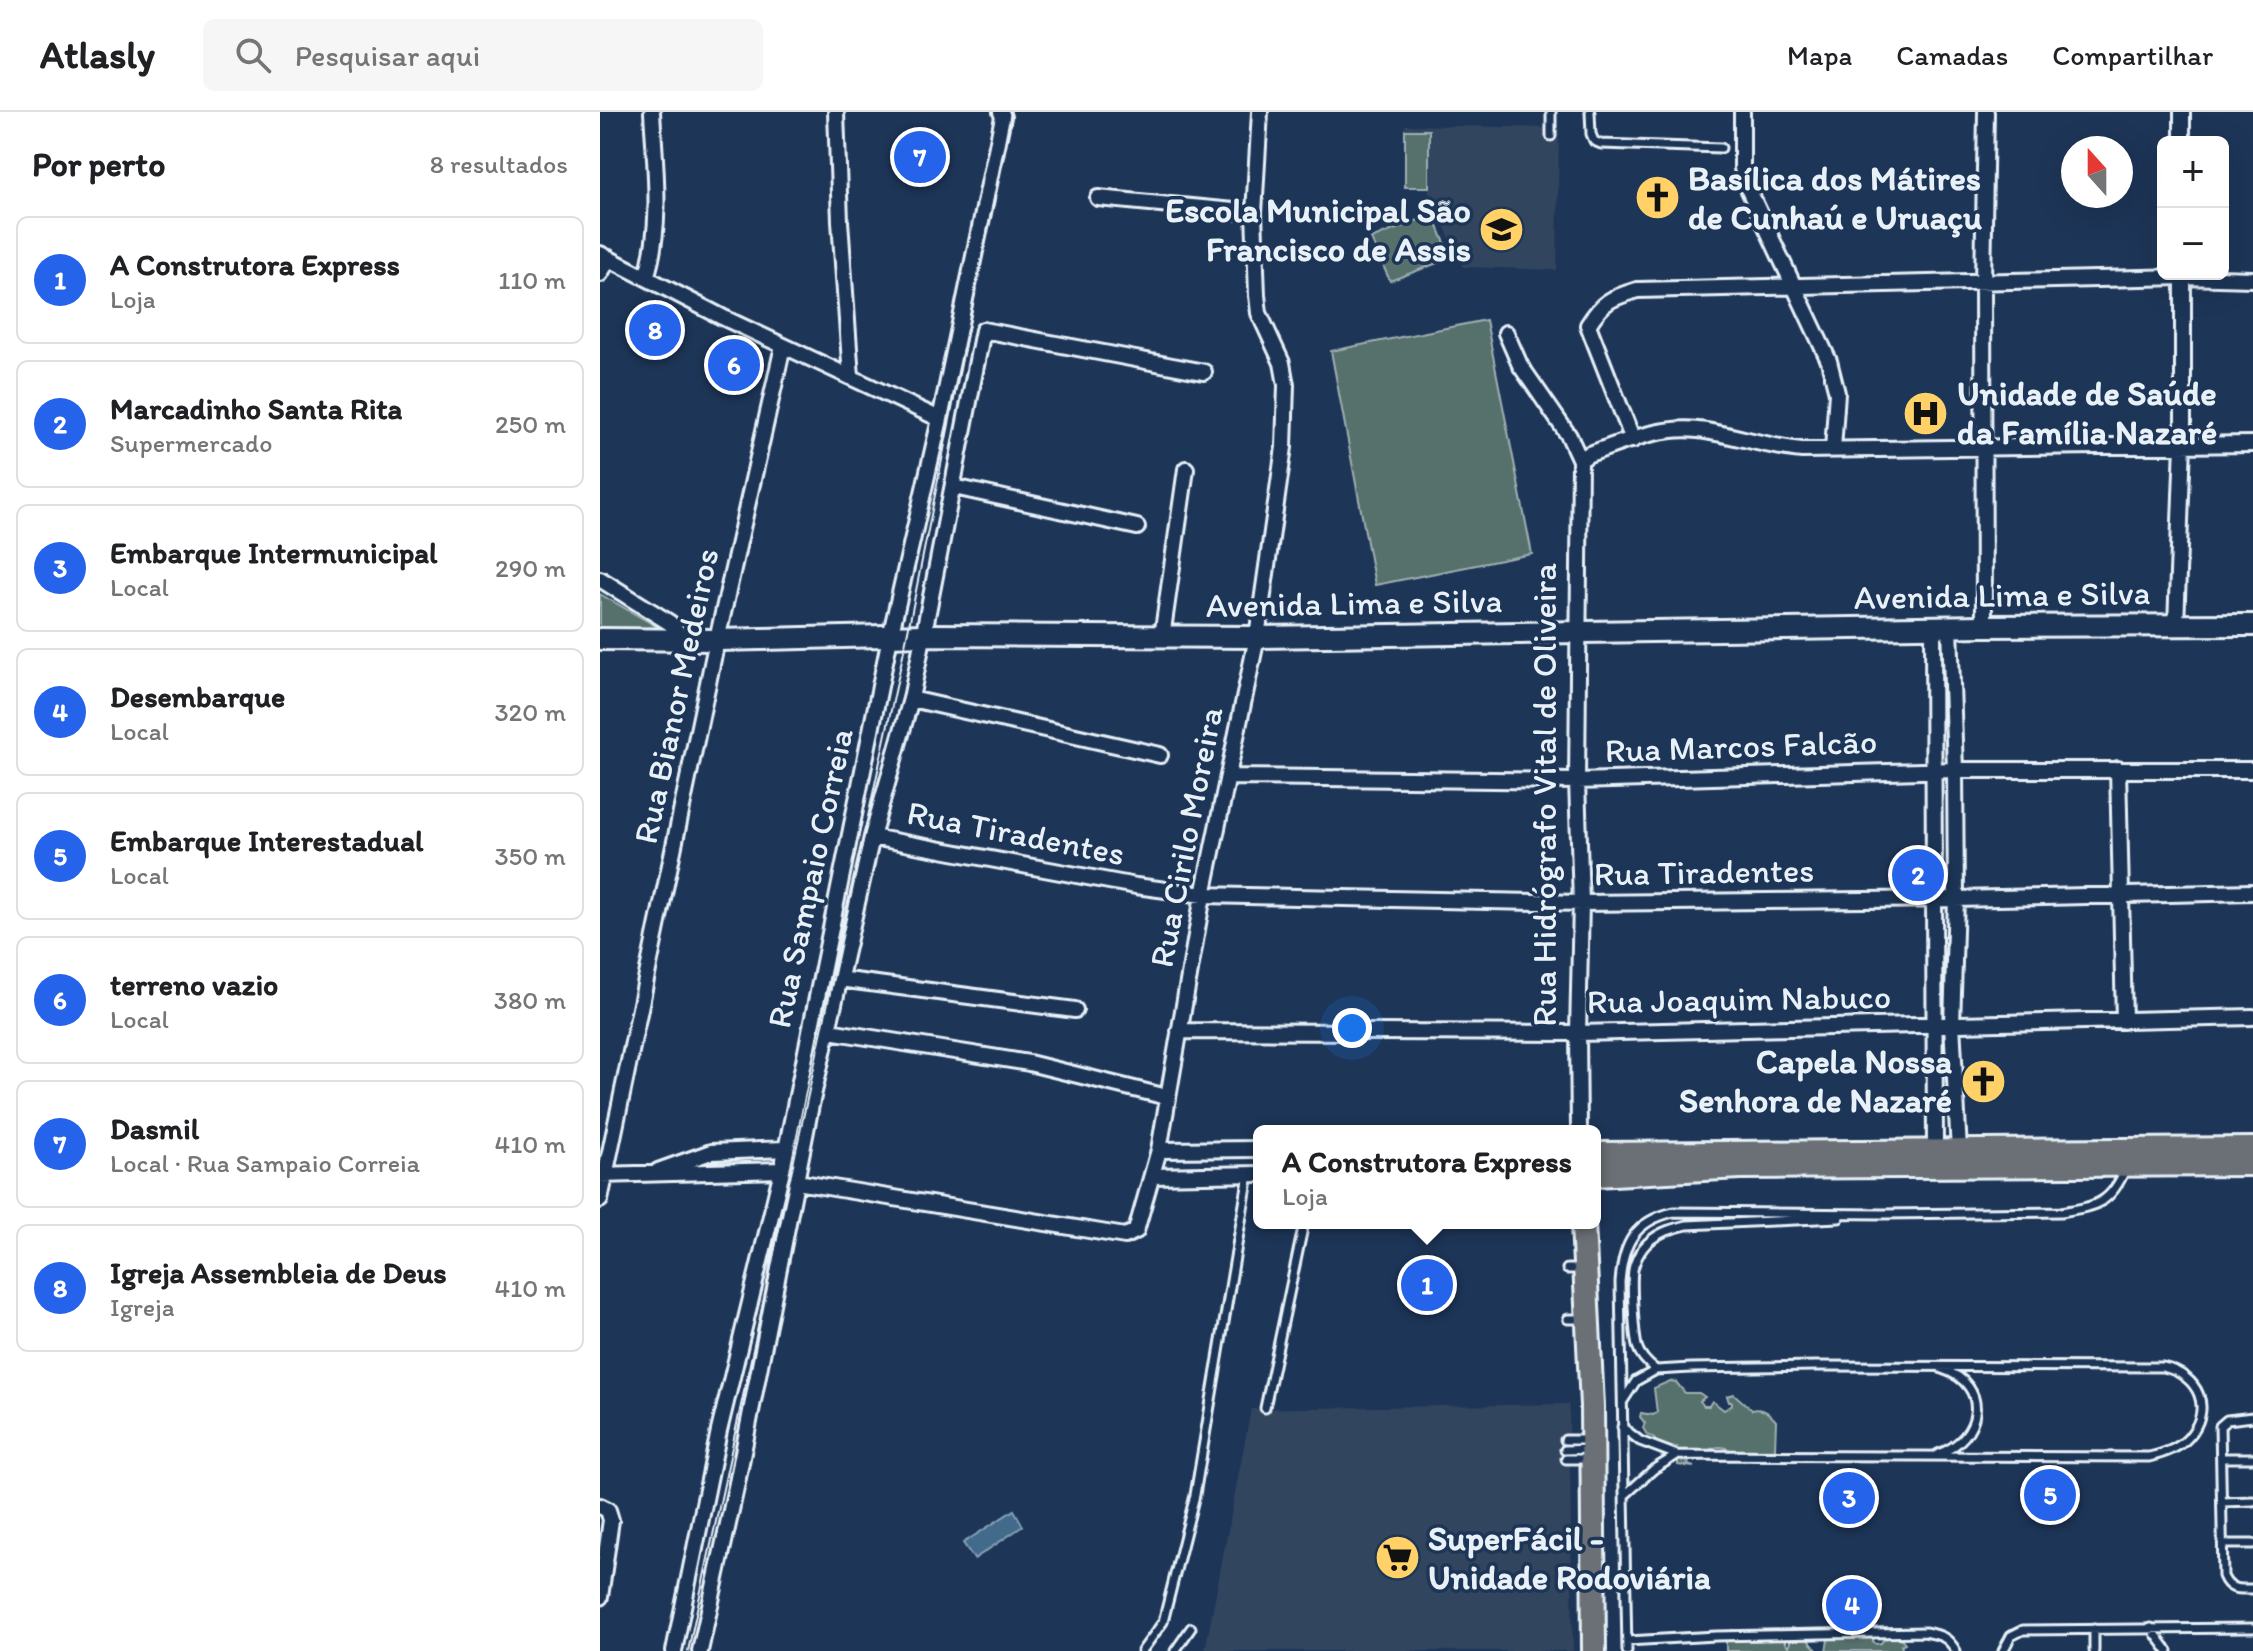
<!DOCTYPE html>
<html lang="pt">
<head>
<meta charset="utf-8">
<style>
  :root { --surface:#fff; --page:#f6f6f6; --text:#202124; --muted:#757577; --line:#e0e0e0; --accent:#2563eb }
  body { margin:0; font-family:Itim,sans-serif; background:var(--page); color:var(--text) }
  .controls { position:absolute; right:24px; top:24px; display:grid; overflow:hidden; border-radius:12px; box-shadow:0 8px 32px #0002 }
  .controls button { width:72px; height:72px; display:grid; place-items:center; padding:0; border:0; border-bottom:2px solid var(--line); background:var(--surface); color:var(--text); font:40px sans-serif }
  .compass { position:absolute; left:1461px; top:24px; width:72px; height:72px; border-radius:50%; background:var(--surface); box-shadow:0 8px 32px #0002; rotate:339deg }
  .you { position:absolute; left:752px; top:916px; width:28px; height:28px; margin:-20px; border:6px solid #fff; border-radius:50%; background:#1a73e8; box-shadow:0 0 0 12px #1a73e833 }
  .badge { display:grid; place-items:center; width:52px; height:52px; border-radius:50%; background:var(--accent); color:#fff; font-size:26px; font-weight:700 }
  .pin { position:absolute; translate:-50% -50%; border:4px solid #fff; box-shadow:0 2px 8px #0006 }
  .popup { position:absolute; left:653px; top:1013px; width:348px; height:104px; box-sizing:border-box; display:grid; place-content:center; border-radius:12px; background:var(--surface); filter:drop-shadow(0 2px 6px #0005); font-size:26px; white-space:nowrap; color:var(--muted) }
  .popup b { font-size:30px; color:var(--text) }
  .popup::after { content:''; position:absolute; left:50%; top:100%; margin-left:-16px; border:16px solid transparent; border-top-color:var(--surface) }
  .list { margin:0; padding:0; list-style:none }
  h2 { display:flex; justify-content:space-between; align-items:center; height:104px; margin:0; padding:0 32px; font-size:34px }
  h2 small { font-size:26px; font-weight:400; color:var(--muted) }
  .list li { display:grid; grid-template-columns:52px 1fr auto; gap:24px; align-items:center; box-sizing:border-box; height:128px; margin:0 16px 16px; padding:0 16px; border:2px solid var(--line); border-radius:12px }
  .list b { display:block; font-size:30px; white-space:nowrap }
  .list p { margin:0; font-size:26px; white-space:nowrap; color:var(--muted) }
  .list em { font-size:26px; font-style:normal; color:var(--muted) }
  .icon { flex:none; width:44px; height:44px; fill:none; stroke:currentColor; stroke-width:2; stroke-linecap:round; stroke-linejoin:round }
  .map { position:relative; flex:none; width:1653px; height:1539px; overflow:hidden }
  header { display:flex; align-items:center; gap:48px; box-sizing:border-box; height:112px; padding:0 40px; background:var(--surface); border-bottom:2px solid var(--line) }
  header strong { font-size:38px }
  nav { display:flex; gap:44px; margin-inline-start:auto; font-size:28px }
  .search { width:560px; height:72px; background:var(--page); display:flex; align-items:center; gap:20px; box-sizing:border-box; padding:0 28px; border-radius:12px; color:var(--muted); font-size:30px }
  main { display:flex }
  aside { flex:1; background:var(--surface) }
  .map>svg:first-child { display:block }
  .built { fill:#32445e }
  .green { fill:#57706c; stroke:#a0b0b2; stroke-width:2 }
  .water { fill:#436b8a; stroke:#85a1b6; stroke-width:2 }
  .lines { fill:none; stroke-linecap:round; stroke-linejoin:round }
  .service-casing { stroke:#e8f1f8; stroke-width:13 }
  .minor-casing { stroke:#e8f1f8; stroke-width:20 }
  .secondary-casing { stroke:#e8f1f8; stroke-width:26 }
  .primary-casing { stroke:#e8f1f8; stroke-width:28 }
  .service { stroke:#1d3557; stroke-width:7 }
  .minor { stroke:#1d3557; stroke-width:14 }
  .secondary { stroke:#1d3557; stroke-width:20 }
  .primary { stroke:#6a7074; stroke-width:22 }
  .tram { stroke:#e8f1f8; stroke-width:2 }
  .labels { text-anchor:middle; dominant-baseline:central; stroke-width:7; stroke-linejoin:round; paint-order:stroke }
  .poi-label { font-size:34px; font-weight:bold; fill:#e8f1f8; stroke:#1d3557; text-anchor:start }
  .street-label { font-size:34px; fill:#e8f1f8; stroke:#1d3557 }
</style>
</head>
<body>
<header>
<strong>Atlasly</strong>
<div class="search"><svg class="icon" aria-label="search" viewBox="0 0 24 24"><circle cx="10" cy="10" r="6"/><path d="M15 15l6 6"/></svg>Pesquisar aqui</div>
<nav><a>Mapa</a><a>Camadas</a><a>Compartilhar</a></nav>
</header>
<main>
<aside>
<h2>Por perto<small>8 resultados</small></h2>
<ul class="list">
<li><span class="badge">1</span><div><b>A Construtora Express</b><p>Loja</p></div><em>110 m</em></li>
<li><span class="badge">2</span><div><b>Marcadinho Santa Rita</b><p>Supermercado</p></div><em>250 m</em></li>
<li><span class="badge">3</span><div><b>Embarque Intermunicipal</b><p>Local</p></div><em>290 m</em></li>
<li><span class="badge">4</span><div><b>Desembarque</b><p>Local</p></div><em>320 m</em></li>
<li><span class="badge">5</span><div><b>Embarque Interestadual</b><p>Local</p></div><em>350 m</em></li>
<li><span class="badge">6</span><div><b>terreno vazio</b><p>Local</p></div><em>380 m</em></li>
<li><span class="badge">7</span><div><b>Dasmil</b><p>Local · Rua Sampaio Correia</p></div><em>410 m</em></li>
<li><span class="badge">8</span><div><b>Igreja Assembleia de Deus</b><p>Igreja</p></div><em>410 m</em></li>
</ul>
</aside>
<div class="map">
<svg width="1653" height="1539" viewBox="0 0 1653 1539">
  <rect width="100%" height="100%" fill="#1d3557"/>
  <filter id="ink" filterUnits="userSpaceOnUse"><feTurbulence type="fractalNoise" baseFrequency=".0125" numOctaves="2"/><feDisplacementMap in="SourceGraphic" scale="16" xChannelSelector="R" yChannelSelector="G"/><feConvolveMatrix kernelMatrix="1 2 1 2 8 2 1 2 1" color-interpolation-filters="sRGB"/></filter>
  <g filter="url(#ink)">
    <!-- built -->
    <path class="built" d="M805,13L959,16L957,158L863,155L829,81V75H805Z
      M969,1292L973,1539H605L651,1297Z"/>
    <!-- green -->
    <path class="green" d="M805,18H829V75H805Z
      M833,102L851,146L790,169L771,127Z
      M886,208L932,442L775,473L731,239Z
      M0,482L59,516H0Z
      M1070,1269L1076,1270L1085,1281H1099L1105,1285L1100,1289L1104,1294H1109L1112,1289L1124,1298L1132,1293V1290H1129L1127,1284L1134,1282L1152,1298C1163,1295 1169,1301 1176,1309L1175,1337L1170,1340L1141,1338L1143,1348C1133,1339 1125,1331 1111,1337L1113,1339L1111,1347L1089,1349L1088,1353L1094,1355L1078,1353V1347L1073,1344L1077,1335L1060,1336L1053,1325L1047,1323L1043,1316L1045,1311L1040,1305L1041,1301L1053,1303L1057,1301L1054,1276Z
      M1192,1516L1199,1518L1218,1539H1126V1530L1132,1518L1142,1520L1147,1527L1156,1518L1184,1519L1185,1531L1189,1535Z
      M1265,1516L1274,1518L1273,1529L1276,1532L1281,1531L1291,1516H1297L1300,1525L1305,1531L1301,1533L1303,1539H1226L1230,1517Z"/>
    <!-- water -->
    <path class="water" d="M414,1398L423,1414L374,1447L363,1431Z"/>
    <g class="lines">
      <defs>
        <path id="service" d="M990,0L991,22L994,29L1001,32L1121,36
          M951,24V0
          M967,1157H983
          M968,1207H985
          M1056,1258C1048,1252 1040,1244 1037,1234C1034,1220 1031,1172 1033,1158C1034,1151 1039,1141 1043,1136C1055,1121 1070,1117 1087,1113L1239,1106
          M665,1296L704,1111
          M1653,1305L1627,1308L1620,1314L1623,1464C1629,1479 1639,1477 1653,1477
          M1022,1315L1040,1329L1077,1343L1549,1345C1562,1342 1578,1337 1588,1326C1614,1297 1599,1263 1563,1255L1216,1254L1091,1256L1056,1258L1036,1269L1023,1289
          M965,1328H990
          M965,1338L990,1337
          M1338,1342C1382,1327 1392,1273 1342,1257
          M1621,1346H1653
          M966,1347H987
          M1025,1383L1054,1357L1077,1343
          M1622,1390L1653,1389
          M1623,1432H1653
          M1551,1516L1568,1539
          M1494,1517V1539
          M1027,1529L1116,1524L1325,1520C1341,1523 1348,1525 1356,1539
          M542,1539L563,1510L595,1383L649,1062
          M575,1539L591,1516
          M1027,1539L1020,1170C1023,1132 1034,1109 1074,1100L1283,1102L1461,1100C1498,1094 1511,1091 1526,1056
          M1403,1539L1411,1524L1423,1518L1653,1516"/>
        <path id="minor" d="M236,0L240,109L251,265
          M1142,0V56L1146,72L1229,249L1237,281L1233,337
          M1582,0V30
          M498,86L654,101
          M0,142L122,205L340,307
          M0,162L9,146
          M46,166C63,113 55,54 52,0
          M906,221L920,253L969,324L980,348L977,669L981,791L978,921L979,1019
          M1033,328L988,213C1003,189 1011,186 1037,178L1583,165L1653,167
          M980,348L989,342C1022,331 1062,313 1098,318C1133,322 1166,335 1202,338L1653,332
          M354,375L537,415
          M0,467L70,511L84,528
          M1576,513L1583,332V162
          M1384,514L1383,171L1386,0
          M1333,515L1335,1039
          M1350,515L1355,658L1356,787L1352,912L1359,1039
          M562,525L586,357
          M311,587L560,643
          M1518,657L1524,909
          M630,665L977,669L1355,658H1653
          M272,725L536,774L603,783L981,791L1356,787L1653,780
          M239,867L475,898
          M229,919L429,951L567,985
          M579,919L978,921L1653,905
          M559,1038L659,1037
          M58,1059L111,1040L186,1037
          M0,1063L182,1058
          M552,1064L659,1062
          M197,1070L525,1124L536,1119L559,1038L603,783L657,525L684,335L686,273L682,251L659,201L657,183L654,101L660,0
          M0,1088L117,528L183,234
          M0,1394L8,1398L11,1408L0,1485
          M74,1539L119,1319L182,1058L290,525L340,307L403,5L401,0
          M100,1539L137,1371L211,993L272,725L311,587L383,218L604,260"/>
        <path id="secondary" d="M0,527L117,528L325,523L657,525L1384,514L1653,513"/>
        <path id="primary" d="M995,1042L1653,1037
          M995,1063L1140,1055L1653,1052
          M983,1111L992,1294L994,1539"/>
      </defs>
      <!-- service casing -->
      <use href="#service" class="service-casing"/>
      <!-- minor casing -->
      <use href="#minor" class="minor-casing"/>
      <!-- secondary casing -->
      <use href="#secondary" class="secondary-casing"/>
      <!-- primary casing -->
      <use href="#primary" class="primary-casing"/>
      <!-- service -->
      <use href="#service" class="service"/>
      <!-- minor -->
      <use href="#minor" class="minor"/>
      <!-- secondary -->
      <use href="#secondary" class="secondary"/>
      <!-- primary -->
      <use href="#primary" class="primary"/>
      <!-- tram -->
      <path class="tram" d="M88,1539L307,524L411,0"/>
    </g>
  </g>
  <!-- icons -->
  <defs>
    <symbol id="church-disc" viewBox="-11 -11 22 22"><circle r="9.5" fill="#ffd166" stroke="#1d3557"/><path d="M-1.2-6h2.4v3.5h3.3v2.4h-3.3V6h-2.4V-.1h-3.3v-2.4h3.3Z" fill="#111"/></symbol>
    <symbol id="school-disc" viewBox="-11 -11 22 22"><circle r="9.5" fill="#ffd166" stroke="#1d3557"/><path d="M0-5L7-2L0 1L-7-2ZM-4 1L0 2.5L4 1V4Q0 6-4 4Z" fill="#111"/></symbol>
    <symbol id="hospital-disc" viewBox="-11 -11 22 22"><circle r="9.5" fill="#ffd166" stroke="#1d3557"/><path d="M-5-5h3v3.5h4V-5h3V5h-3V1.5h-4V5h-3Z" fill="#111"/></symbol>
    <symbol id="supermarket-disc" viewBox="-11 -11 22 22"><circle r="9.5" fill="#ffd166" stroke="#1d3557"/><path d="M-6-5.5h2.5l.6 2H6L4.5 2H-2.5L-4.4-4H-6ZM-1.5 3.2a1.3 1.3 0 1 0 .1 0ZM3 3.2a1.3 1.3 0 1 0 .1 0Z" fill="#111"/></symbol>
  </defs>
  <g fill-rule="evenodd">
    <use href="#church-disc" x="1032" y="60" width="51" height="51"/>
    <use href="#school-disc" x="876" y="92" width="51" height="51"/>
    <use href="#hospital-disc" x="1300" y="276" width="51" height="51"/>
    <use href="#church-disc" x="1358" y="944" width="51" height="51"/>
    <use href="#supermarket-disc" x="772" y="1420" width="51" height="51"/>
  </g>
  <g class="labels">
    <!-- poi labels -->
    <g class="poi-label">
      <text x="1088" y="66">Basílica dos Mátires<tspan x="1088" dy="39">de Cunhaú e Uruaçu</tspan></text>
      <text x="871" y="98" text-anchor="end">Escola Municipal São<tspan x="871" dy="39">Francisco de Assis</tspan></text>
      <text x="1357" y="281">Unidade de Saúde<tspan x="1357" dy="39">da Família Nazaré</tspan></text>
      <text x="1352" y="949" text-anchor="end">Capela Nossa<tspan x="1352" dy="39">Senhora de Nazaré</tspan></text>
      <text x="828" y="1426">SuperFácil -<tspan x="828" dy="39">Unidade Rodoviária</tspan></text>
    </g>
    <!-- street labels -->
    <g class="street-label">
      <text transform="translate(1402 483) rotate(-1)">Avenida Lima e Silva</text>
      <text transform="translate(754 491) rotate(-1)">Avenida Lima e Silva</text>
      <text transform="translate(76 584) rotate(-78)">Rua Bianor Medeiros</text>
      <text transform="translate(1141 634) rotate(-2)">Rua Marcos Falcão</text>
      <text transform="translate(944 683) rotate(-90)">Rua Hidrógrafo Vital de Oliveira</text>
      <text transform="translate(416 721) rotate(11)">Rua Tiradentes</text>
      <text transform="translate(586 725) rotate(-79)">Rua Cirilo Moreira</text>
      <text transform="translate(1104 760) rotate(-1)">Rua Tiradentes</text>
      <text transform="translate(210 766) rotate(-78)">Rua Sampaio Correia</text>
      <text transform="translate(1139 887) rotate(-1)">Rua Joaquim Nabuco</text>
    </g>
  </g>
</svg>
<div class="controls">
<button>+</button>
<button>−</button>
</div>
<svg class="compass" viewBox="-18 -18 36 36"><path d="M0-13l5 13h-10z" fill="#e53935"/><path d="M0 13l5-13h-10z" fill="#757577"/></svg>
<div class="you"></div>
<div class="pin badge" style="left:827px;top:1173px">1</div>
<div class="popup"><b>A Construtora Express</b>Loja</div>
<div class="pin badge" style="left:1318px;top:763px">2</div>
<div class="pin badge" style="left:1249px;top:1386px">3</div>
<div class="pin badge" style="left:1252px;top:1493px">4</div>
<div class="pin badge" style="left:1450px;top:1383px">5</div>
<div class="pin badge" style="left:134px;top:253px">6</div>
<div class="pin badge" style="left:320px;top:45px">7</div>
<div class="pin badge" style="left:55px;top:218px">8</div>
</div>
</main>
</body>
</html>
